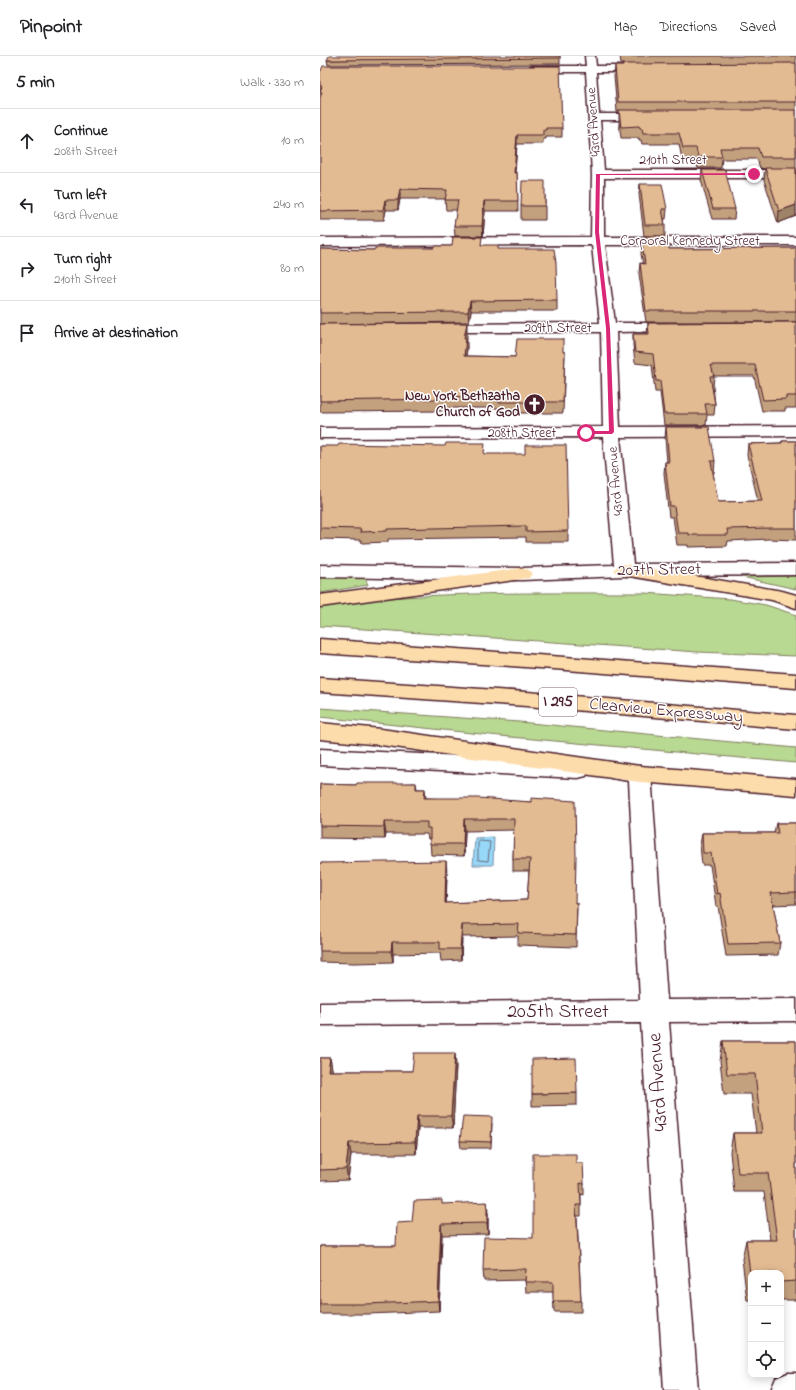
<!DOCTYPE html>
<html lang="en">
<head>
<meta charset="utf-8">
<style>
  :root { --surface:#fff; --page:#f6f6f6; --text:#202124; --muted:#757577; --line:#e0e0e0 }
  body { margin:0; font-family:"Indie Flower",sans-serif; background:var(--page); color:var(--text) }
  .controls { position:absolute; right:12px; bottom:12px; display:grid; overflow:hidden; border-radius:8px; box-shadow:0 2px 10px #0003 }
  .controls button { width:36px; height:36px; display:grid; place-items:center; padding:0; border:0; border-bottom:1px solid var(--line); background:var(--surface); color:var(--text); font:20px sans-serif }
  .stop { position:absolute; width:12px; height:12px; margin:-9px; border:3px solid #db2777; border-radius:50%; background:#fff }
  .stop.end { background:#db2777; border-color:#fff; box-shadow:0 1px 4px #0008 }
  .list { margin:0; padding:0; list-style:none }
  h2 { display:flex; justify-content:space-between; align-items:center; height:52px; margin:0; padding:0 16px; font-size:17px }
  h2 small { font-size:13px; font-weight:400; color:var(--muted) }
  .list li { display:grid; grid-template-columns:26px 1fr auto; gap:12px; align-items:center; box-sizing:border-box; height:64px; padding:0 16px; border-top:1px solid var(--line) }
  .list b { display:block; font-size:15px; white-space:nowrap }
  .list p { margin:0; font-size:13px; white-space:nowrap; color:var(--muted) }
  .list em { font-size:13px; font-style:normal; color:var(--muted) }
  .icon { flex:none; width:22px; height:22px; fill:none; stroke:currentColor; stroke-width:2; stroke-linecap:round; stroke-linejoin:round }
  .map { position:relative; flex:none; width:476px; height:1334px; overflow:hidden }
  header { display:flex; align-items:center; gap:24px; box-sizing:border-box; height:56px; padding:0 20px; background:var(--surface); border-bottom:1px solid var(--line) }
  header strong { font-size:19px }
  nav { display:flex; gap:22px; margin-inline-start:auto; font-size:14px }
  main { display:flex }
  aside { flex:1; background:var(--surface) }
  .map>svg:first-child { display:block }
  .green { fill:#b8d992; stroke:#817c5e }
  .water { fill:#97d8f8; stroke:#788ea6 }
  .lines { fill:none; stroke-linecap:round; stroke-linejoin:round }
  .shore { stroke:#69697d; stroke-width:1 }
  .minor-casing { stroke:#4a1f2b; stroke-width:3 }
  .major-casing { stroke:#4a1f2b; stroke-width:3 }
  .highway-casing { stroke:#4a1f2b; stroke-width:3 }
  .minor { fill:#fff; fill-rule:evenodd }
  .major { fill:#fddcac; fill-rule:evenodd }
  .highway { fill:#fddcac; fill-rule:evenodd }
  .wall { fill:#c3a17e; stroke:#4a1f2b }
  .shaded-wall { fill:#9f8367; stroke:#4a1f2b }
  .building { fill:#e3bb93; stroke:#4a1f2b }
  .route { fill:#db2777 }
  .labels { text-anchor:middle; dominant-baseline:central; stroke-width:3; stroke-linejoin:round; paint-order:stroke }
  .far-street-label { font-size:14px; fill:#4a1f2b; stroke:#fff }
  .far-poi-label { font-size:14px; font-weight:bold; fill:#4a1f2b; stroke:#fff; text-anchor:end }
  .shield { fill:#fff; stroke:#80626b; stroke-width:1 }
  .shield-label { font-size:16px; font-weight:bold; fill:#4a1f2b }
  .street-label { font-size:17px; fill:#4a1f2b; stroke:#fff }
  .near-street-label { font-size:20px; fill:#4a1f2b; stroke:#fff }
</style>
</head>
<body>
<header>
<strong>Pinpoint</strong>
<nav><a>Map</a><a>Directions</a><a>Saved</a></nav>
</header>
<main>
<aside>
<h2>5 min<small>Walk · 330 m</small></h2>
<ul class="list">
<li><svg class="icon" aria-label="ahead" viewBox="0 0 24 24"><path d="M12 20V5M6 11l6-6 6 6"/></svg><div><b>Continue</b><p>208th Street</p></div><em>10 m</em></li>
<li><svg class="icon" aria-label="left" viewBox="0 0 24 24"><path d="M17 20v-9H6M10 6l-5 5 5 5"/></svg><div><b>Turn left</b><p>43rd Avenue</p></div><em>240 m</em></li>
<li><svg class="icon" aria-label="right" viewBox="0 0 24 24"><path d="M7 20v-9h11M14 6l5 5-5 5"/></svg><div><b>Turn right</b><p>210th Street</p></div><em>80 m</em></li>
<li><svg class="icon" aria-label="arrive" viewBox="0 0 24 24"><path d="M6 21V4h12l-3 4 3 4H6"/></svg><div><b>Arrive at destination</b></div></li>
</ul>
</aside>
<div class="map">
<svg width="476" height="1334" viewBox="0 0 476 1334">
  <rect width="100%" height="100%" fill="#fff"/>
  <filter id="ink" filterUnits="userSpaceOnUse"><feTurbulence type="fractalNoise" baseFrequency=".025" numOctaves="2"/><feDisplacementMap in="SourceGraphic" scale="8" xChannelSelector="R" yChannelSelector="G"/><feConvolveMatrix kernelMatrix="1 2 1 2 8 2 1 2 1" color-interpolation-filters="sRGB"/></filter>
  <g filter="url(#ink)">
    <!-- green -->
    <path class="green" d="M476,520V533L422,521Z
      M45,521L48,529L0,537V522Z
      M325,537L410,543L446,549L476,559V600L378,596L0,570V549C108,535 217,537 325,537Z
      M0,652L199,666L476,692V707L180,680L0,661Z"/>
    <!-- water -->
    <path class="water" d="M174,781L173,809H153L155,782Z"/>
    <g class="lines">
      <!-- shore -->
      <path class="shore" d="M160,785L170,786L168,805L158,804V787Z"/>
      <defs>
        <path id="minor" d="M265,0H275L276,10H325L330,13L325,16H276L279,58H329L335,61L329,64H280L284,114H476V122H284V181H476V189H285L295,267H357L362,268L364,271L362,274L357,275L296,276L300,371L476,370V380L300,381L313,508L476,507V519L304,520L202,524L0,521V509L202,512L294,509L283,381L0,382V372L283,371L281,276H117L112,275L110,272L112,269L117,268L280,267L272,189L0,190V182L271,181L272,118L266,16H211L206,13L211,10H266Z
          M0,693L258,706L266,708L269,714L266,720L258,722L0,709Z
          M299,708L328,712L331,718L347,944L476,943V965L349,966L378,1334H344L321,967L0,969V947L320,944L309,725L291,722L288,716L291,710Z
          M468,1317H476V1334H451L456,1322Z"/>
        <path id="major" d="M304,508L462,535L476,539V552L452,544L297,518L294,514L297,510Z
          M320,710L476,723V739L320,726L312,724L309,718L312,712Z"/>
        <path id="highway" d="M202,512L209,514L212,518L209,522L0,551V539Z
          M0,583L476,618V632L234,613L0,597Z
          M0,622L207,636L476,659V673L207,650L0,636Z
          M0,667L61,673L320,710L328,712L331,718L328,724L320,726L61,689L0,683Z"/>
      </defs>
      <!-- minor casing -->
      <use href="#minor" class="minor-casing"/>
      <!-- major casing -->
      <use href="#major" class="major-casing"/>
      <!-- highway casing -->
      <use href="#highway" class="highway-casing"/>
      <!-- minor -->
      <use href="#minor" class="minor"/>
      <!-- major -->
      <use href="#major" class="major"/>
      <!-- highway -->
      <use href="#highway" class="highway"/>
    </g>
    <!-- wall -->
    <path class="wall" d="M240,0V8L8,9L7,4Z
      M300,0H476V160L458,167L444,124L445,113L440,112L437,103H402L401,112H378L375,103H362L359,88H322L321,84H319V82H301L299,66V56H297L294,20L295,10H303V8H301Z
      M0,17L242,72V81H226V83H223V88H197L195,117H197L198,155H165L163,180H135L134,170L137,154H126L125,143H80L78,154H66L64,164H0V42L1,40L0,38Z
      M382,114L415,153L414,163H392L381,124Z
      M320,128L347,153L346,163H344L345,169V180H324L319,138Z
      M225,139V164H201V150Z
      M326,180L349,193L476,192V266H326L319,218L320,207L323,208L321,198L322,187H326Z
      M162,189L178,193L237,244V255H151L149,266L0,268V193L54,194L114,192Z
      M476,266V352H465V355H442L434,320H394L393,331L395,348L394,359H387L386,369H344L340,336H335L332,309L315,307L313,289V278H327L328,267Z
      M0,268L147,278L146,283L147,293L146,300L195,301L245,296L243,357H178V352H122V355L0,356Z
      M346,371L395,405L394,417H393L398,446L438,445L427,399L428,388L461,387L462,385H476V484L449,483L408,485L407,490L368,491V489H357L353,461H349L344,417L345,406H347L345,382Z
      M0,390L166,398L248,475V486H206V481L68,483V486L42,487L41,484L0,483Z
      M96,727L97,733H105L106,742L211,746L255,847H257L256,891L198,889V880L142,881L141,904L121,905L120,897L73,898V906L35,907L0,906V807L127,816L126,847L207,844L209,815H193V803L194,774L145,775L144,800L111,799L110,783H108L107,778H66L65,783L0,782V728L36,729Z
      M456,767H476V848L453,849L460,887L458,899L406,900L398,850H396L390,809H382L380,789L382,777H454Z
      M403,985H476V1244H461V1217H431V1244H427L422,1203L426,1184H450L444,1136H414L410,1096L413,1077H436L431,1038H404L400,1005Z
      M0,1002H10L12,1013V1015H92L136,1008L133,1072H98L96,1098H31L28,1124L0,1125Z
      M257,1037V1049L212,1050V1038Z
      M172,1067L171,1092H141L140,1085Z
      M256,1107L264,1128V1139L261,1138V1160H257L261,1245V1256H234L233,1236H206L205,1224L164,1225L163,1214L213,1182Z
      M122,1148L168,1157V1178L122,1179L119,1255L48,1258H0V1190H76L92,1166Z"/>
    <!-- shaded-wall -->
    <path class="shaded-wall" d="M197,79V88L194,126V117Z
      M80,133V143L78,154V144Z
      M65,144L66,154L64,164L63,154Z
      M164,145L165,155L163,180L162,170Z
      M476,149V160L458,167L459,155Z
      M150,245L151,255L149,266L148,256Z
      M147,267V293L144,311V282Z
      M144,763L145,775L144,800L143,788Z
      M64,766L66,778L65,783L64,771Z
      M126,805L127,816L126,858L125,847Z
      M142,869V881L141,904L140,893Z
      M72,886L73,898V906L71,895Z
      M135,997L136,1008L133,1072L131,1060Z
      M10,1002L12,1013L11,1026L8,1015Z
      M97,1060L98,1072L96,1098L95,1086Z
      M29,1087L31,1098L28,1124L26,1113Z
      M167,1146L168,1157V1178L167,1167Z
      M121,1168L122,1179L119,1255L118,1245Z"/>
    <!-- building -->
    <path class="building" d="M9,0H240V2L7,4Z
      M476,7V46H298L295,10H303V8Z
      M3,10H240L242,72H226V74H223V79H197L194,117H197L198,145H164L162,170H134L138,144H125L127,134L80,133L78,144H65L63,154L0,155V42L2,36H0L2,30H0V17Z
      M299,54H476V101H441L438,92H400L402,101H378L376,92H363L359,77H323L322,72H320L319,70L301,71Z
      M445,112H476V149L459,155Z
      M382,114H405L415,153H393Z
      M202,125H225V150H201Z
      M320,128H342L347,153H342L345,169H325Z
      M326,180H347L349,193L476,192V255H326L320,207L325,208L322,187H327Z
      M133,181H162L161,189H178V193H234L236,207L237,244L150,245L148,256L0,257V193L54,194L55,192H114L115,190H132Z
      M476,266V340H466V343L443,344L435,309H391L394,320H390L395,348H385L387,358H344L340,325H336L333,298L315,296L313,278H329L328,267Z
      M147,267L144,282H146L144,300L195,301L197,283H243V296H245L243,346H178V340L121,341V343L0,345V268Z
      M346,371H389L395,405H391L398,446L442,445L428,388L462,387V385H476V472H451L407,473L408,479H369V477H358L354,450H350L345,406H349Z
      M126,387H165L164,398H205V389H246L248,475L206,476V470L67,473V475L40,476L41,473L0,472V390H18L19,388L125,390Z
      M37,727H96V733H105L104,742H158L211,746V742L255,745L256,801L255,847H257L256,879L198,877L199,868L142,869L140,893H120V886H72L71,895H0V807L126,805L125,847L207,844L210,803H193L194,763H144L143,788H110V772H107V766H64V771L0,770V728L36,729Z
      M456,767H476V836L451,837L460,887L408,888L400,837L397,838L391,797H383L382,777H458Z
      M403,985H476V1225L461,1226V1217H431V1226L426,1184H457L448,1117H418L413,1077H442L435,1018H407Z
      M94,997H135L131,1060H97L95,1086L29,1087L26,1113L0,1114V1002H10L8,1015H92Z
      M256,1002L257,1037L212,1038V1003Z
      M143,1060L172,1061L171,1086L140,1085Z
      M213,1098H256V1107H263L264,1128L260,1127L261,1149H256L261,1245H233V1226H205L206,1213L163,1214L164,1181L213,1182Z
      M122,1144V1148L167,1146V1167L121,1168L118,1245L46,1248H0V1190H76L77,1167L92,1166L94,1145Z"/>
  </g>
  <!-- route -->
  <path class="route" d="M434,117L436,119H280L279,176L290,272L294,376L292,378H264L266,375H289L286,272L275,176L276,118Z"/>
  <!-- icons -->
  <defs>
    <symbol id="church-disc" viewBox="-11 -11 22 22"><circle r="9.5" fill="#4a1f2b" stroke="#fff"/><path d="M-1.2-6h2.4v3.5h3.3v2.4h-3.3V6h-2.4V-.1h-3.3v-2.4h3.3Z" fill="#fff"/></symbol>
  </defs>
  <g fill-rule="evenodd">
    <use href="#church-disc" x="202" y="336" width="25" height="25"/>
  </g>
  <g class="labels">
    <!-- far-street labels -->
    <g class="far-street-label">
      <text transform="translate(274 66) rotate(-94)">43rd Avenue</text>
      <text x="353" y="104">210th Street</text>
      <text x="370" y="185">Corporal Kennedy Street</text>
      <text x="238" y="272">209th Street</text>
      <text x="202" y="377">208th Street</text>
      <text transform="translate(296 425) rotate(-95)">43rd Avenue</text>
    </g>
    <!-- far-poi labels -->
    <g class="far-poi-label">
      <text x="200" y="340">New York Bethzatha<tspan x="200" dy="16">Church of God</tspan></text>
    </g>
    <!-- shield labels -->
    <rect class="shield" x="219" y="632" width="38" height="28" rx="3"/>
    <g class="shield-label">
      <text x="238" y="646">I 295</text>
    </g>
    <!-- street labels -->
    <g class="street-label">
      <text transform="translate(339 514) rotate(-1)">207th Street</text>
      <text transform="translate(346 655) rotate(5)">Clearview Expressway</text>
    </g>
    <!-- near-street labels -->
    <g class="near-street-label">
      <text x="238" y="956">205th Street</text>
      <text transform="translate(339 1026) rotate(-94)">43rd Avenue</text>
    </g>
  </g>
</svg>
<div class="controls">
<button>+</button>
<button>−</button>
<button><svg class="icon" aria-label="locate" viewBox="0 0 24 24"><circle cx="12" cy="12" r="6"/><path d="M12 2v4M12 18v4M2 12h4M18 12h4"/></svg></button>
</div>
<div class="stop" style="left:266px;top:377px"></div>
<div class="stop end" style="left:434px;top:118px"></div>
</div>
</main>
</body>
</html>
